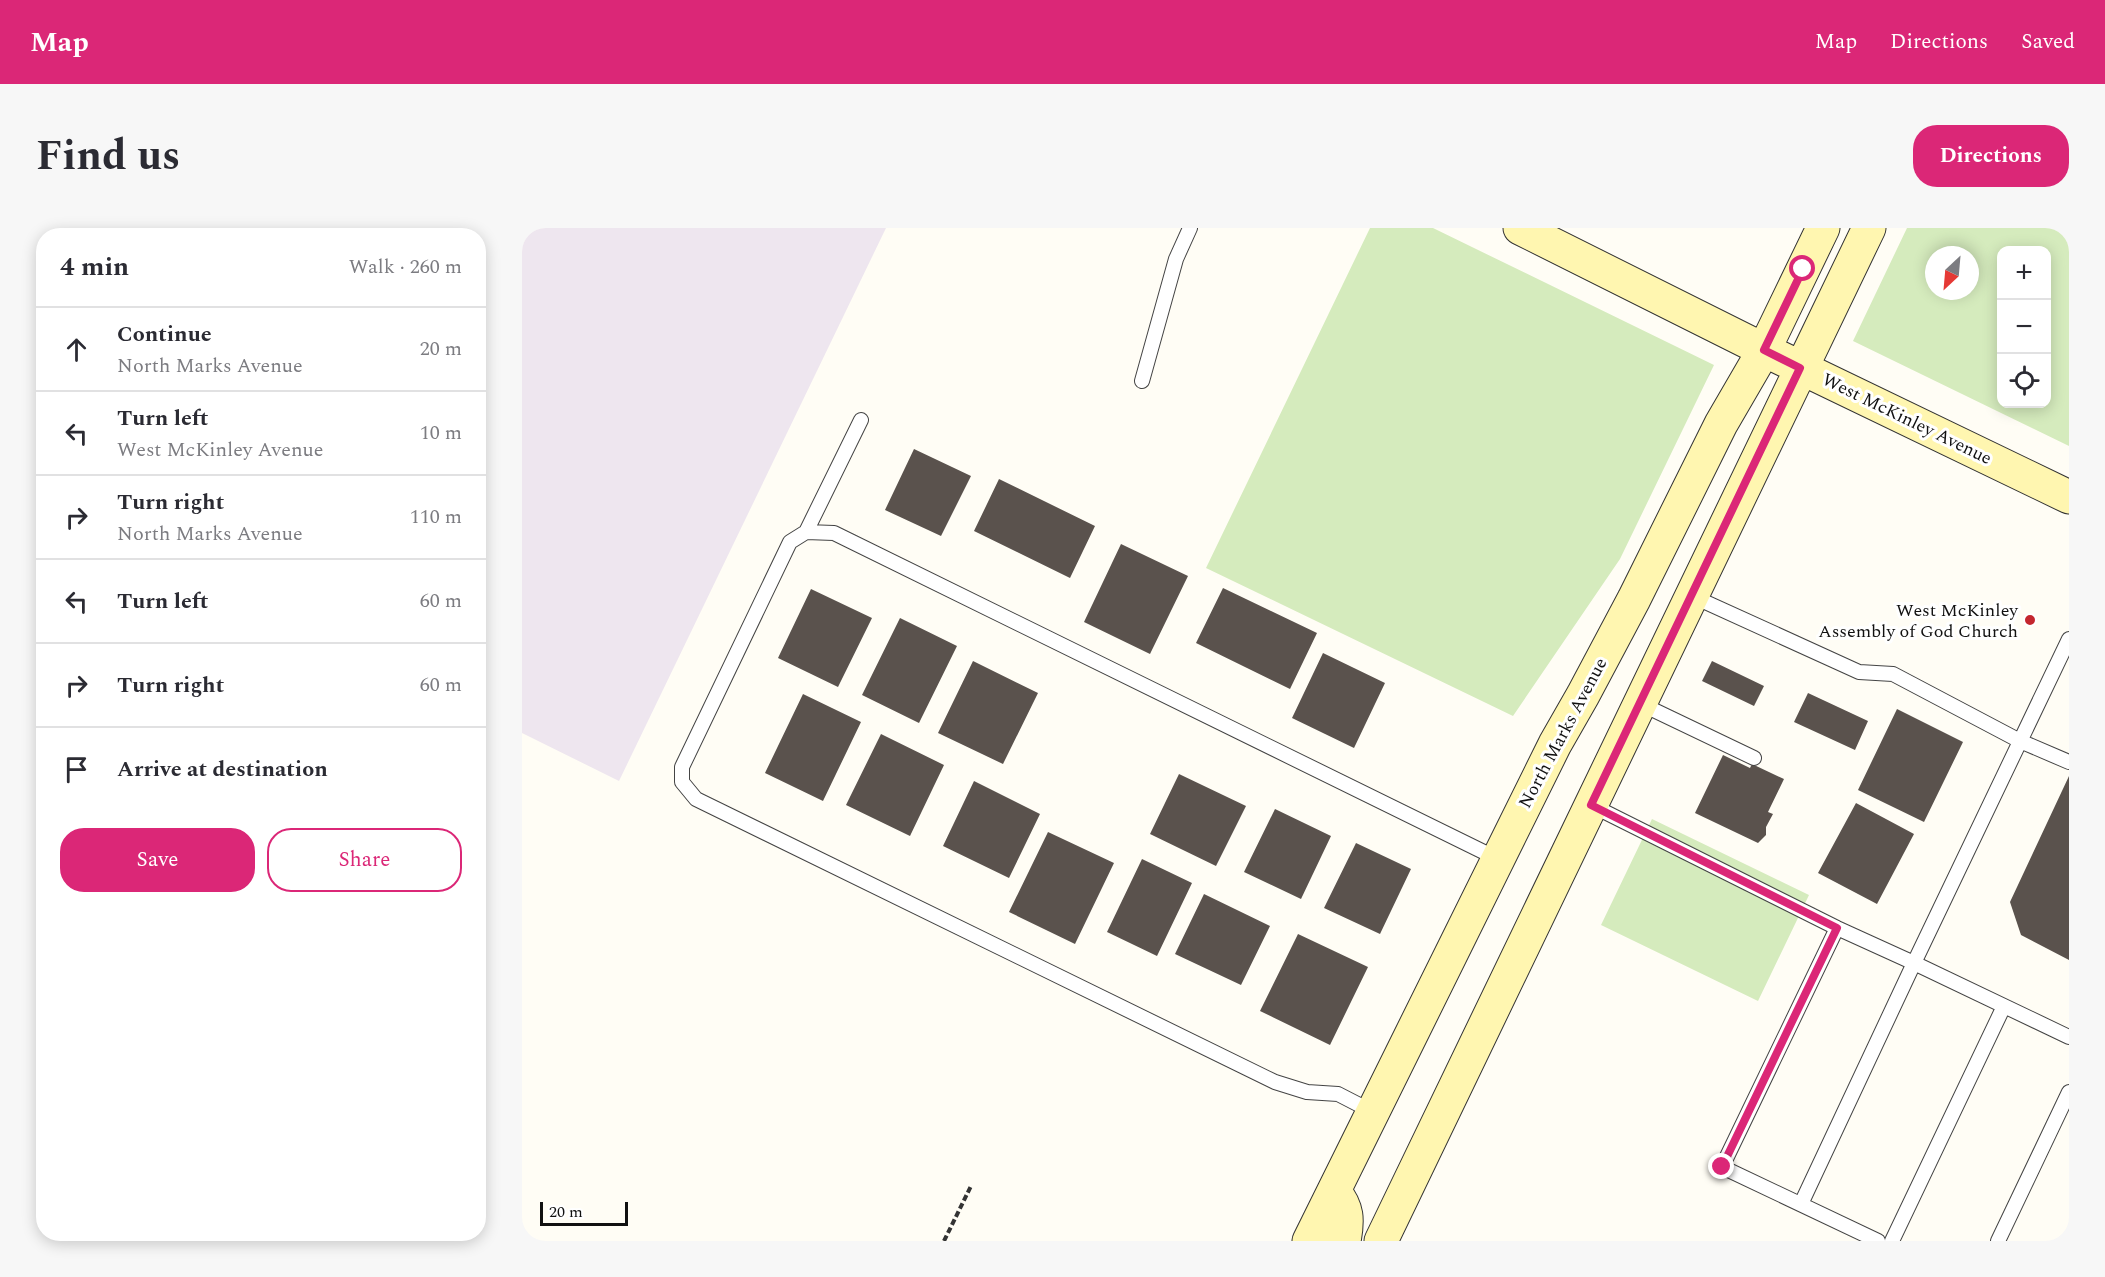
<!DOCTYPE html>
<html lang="en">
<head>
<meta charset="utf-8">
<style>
  :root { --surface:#fff; --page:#f7f7f7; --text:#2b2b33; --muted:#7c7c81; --line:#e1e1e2; --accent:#db2777 }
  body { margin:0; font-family:Spectral,serif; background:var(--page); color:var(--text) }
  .controls { position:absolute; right:18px; top:18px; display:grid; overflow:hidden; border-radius:12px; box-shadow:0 3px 15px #0003 }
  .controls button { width:54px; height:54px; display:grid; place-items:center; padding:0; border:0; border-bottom:2px solid var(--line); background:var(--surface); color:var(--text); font:30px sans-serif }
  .compass { position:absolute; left:1403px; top:18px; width:54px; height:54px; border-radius:50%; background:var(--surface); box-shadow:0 3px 15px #0003; rotate:206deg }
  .scale { position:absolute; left:18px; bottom:15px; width:88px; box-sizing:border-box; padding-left:6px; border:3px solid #111; border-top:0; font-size:16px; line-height:21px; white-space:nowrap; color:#111; -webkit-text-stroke:4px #fff; paint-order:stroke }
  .stop { position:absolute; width:18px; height:18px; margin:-14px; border:4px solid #db2777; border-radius:50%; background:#fff }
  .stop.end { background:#db2777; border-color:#fff; box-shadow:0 2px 6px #0008 }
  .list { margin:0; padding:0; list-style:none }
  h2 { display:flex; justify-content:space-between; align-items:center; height:78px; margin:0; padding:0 24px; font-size:26px }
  h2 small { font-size:20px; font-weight:400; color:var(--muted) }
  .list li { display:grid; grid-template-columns:39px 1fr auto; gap:18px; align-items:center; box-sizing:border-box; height:84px; padding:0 24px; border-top:2px solid var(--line) }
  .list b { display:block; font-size:22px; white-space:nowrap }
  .list p { margin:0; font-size:20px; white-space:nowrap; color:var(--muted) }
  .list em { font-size:20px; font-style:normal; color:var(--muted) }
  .actions { display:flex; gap:12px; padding:18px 24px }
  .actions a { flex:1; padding:14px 0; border:2px solid var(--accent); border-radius:24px; text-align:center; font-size:21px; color:var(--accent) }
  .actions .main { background:var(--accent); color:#fff }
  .icon { flex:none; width:33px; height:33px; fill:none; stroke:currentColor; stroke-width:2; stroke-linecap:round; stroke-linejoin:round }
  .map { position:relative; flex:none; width:1547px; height:1013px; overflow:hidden; border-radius:24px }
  header { display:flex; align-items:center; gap:36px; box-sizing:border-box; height:84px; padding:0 30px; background:var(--accent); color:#fff }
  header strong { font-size:28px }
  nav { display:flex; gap:33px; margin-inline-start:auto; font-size:21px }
  .intro { display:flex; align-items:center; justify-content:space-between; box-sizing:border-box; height:144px; padding:0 36px }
  h1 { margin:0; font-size:42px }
  .button { padding:15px 27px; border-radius:24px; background:var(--accent); color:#fff; font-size:21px; font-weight:700 }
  main { display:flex; gap:36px; padding:0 36px }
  aside { flex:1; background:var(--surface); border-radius:24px; box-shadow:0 3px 15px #0003 }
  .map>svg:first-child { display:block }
  .industrial { fill:#eee6ef }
  .green { fill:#d5ebbd; fill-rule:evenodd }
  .building { fill:#5a524d }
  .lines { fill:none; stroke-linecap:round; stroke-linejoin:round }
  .service-casing { stroke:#444; stroke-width:16 }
  .secondary-casing { stroke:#333; stroke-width:35 }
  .path { stroke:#333; stroke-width:4; stroke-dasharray:6 3; stroke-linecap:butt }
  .service { stroke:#fff; stroke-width:14 }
  .secondary { stroke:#fff6b0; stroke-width:33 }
  .route { stroke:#db2777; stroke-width:8 }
  .poi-dot { fill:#c4262e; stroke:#fff; stroke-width:2 }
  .labels { text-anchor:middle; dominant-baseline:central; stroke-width:6; stroke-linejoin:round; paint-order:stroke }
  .street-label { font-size:18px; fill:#111; stroke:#fff }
  .poi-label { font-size:18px; fill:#111; stroke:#fff; text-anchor:end }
</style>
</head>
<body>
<header>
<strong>Map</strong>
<nav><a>Map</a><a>Directions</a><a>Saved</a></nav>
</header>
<div class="intro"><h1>Find us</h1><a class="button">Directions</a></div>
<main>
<aside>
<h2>4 min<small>Walk · 260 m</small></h2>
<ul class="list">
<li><svg class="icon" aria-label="ahead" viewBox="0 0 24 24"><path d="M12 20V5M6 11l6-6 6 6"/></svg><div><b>Continue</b><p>North Marks Avenue</p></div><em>20 m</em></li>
<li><svg class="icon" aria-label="left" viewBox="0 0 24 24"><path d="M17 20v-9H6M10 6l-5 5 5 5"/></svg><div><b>Turn left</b><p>West McKinley Avenue</p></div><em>10 m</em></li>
<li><svg class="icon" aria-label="right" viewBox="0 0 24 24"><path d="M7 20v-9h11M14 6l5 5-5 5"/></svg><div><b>Turn right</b><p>North Marks Avenue</p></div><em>110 m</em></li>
<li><svg class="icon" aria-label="left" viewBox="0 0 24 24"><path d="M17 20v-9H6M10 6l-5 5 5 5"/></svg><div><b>Turn left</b></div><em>60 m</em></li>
<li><svg class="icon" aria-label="right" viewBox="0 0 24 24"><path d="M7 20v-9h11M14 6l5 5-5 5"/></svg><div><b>Turn right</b></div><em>60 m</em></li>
<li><svg class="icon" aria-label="arrive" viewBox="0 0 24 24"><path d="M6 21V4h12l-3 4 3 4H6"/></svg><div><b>Arrive at destination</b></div></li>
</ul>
<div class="actions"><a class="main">Save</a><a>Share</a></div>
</aside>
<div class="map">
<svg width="1547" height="1013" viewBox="0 0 1547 1013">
  <rect width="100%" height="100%" fill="#fffdf5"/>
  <!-- industrial -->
  <path class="industrial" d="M0,0H364L97,553L0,505Z"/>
  <!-- green -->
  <path class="green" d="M848,0H911L1192,137L1098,331L991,488L684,340Z
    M1385,0H1547V218L1331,113ZM1480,22H1524V176H1480ZM1412,27H1448V63H1412Z
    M1130,591L1287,667L1236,773L1079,697Z"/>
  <!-- building -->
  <path class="building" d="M392,221L449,248L419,308L363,282Z
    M477,251L573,298L548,350L452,303Z
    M599,316L666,348L628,426L562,394Z
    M701,360L795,405L768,461L674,415Z
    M289,361L350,390L316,459L256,430Z
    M378,390L435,418L397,495L340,467Z
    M801,425L863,455L832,520L770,490Z
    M451,433L516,465L481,536L416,505Z
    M1190,433L1242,458L1232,478L1180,453Z
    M1286,465L1346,493L1333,522L1272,494Z
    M281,466L339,494L301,573L243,545Z
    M1375,481L1441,514L1402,594L1336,562Z
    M359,506L422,537L388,608L324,577Z
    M1201,527L1228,540L1230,536L1262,551L1246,584L1251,586L1244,599V607L1236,615L1173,585Z
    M657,546L724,578L694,638L628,606Z
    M1547,548V732L1499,707L1488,674Z
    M452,553L518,586L487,650L421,618Z
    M1334,575L1392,606L1355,676L1296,645Z
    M753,581L809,608L779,671L722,644Z
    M526,604L592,635L553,716L487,684Z
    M834,615L889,641L858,706L802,680Z
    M620,631L670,655L635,728L585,704Z
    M682,666L748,698L719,757L653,726Z
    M776,706L846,739L808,817L738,783Z"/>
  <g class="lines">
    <defs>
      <path id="service" d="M620,153L654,31L668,0
        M284,304L339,192
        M1170,368L1337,444L1371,446L1498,513L1547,534
        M1117,475L1232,530
        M1069,577L1315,700L1392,735L1547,411
        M1315,700L1200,939L1356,1013
        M851,884L816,866L785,864L753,854L174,571L160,554V539L268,314L284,304L312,305L976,631
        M1279,976L1392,735L1547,809
        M1370,1013L1482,778
        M1476,1013L1547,864"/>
      <path id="secondary" d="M998,0L1242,122L1547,269
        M812,963C826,980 826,992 822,1013
        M787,1013L1033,516L1061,467L1112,371L1199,196L1242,122L1301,0
        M859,1013L1347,0"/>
    </defs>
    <!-- service casing -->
    <use href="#service" class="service-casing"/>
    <!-- secondary casing -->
    <use href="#secondary" class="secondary-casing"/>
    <!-- path -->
    <path class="path" d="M422,1013L449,958"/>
    <!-- service -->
    <use href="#service" class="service"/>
    <!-- secondary -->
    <use href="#secondary" class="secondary"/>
  </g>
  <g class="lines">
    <!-- route -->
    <path class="route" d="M1200,939L1315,700L1069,577L1278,140L1242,122L1281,41"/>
  </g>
  <!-- markers -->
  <circle class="poi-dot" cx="1508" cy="392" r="6"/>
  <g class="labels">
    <!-- street labels -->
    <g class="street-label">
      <text transform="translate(1385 191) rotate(26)">West McKinley Avenue</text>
      <text transform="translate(1041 505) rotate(-62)">North Marks Avenue</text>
    </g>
    <!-- poi labels -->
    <g class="poi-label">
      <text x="1496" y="382">West McKinley<tspan x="1496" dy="21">Assembly of God Church</tspan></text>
    </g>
  </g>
</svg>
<div class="controls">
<button>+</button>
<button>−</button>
<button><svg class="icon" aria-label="locate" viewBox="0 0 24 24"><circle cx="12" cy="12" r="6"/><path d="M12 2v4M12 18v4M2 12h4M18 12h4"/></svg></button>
</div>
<svg class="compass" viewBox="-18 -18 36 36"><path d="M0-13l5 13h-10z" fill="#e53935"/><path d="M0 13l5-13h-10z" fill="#7c7c81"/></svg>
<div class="scale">20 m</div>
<div class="stop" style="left:1281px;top:41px"></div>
<div class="stop end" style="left:1200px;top:939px"></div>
</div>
</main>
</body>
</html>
